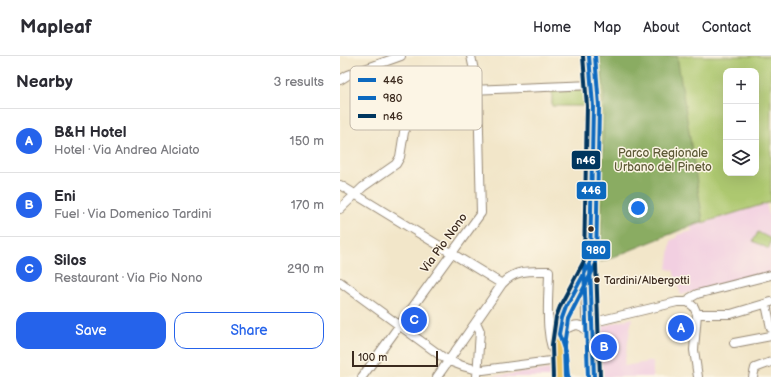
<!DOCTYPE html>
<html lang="en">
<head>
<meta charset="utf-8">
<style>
  :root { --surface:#fff; --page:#f7f7f7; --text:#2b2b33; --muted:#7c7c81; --line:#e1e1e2; --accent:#2563eb }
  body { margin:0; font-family:"Balsamiq Sans",sans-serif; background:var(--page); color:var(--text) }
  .controls { position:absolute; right:12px; top:12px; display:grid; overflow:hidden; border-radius:8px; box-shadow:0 4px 16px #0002 }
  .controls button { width:36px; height:36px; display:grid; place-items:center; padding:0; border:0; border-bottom:1px solid var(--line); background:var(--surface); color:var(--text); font:20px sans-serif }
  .scale { position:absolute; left:12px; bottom:10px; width:86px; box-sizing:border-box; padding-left:4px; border:2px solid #3b2a1e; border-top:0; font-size:11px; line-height:14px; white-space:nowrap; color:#3b2a1e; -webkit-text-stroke:3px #fcf5e5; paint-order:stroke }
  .you { position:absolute; left:298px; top:152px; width:14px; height:14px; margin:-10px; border:3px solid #fff; border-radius:50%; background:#1a73e8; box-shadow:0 0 0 6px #1a73e833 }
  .badge { display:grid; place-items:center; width:26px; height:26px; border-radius:50%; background:var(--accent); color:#fff; font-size:13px; font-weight:700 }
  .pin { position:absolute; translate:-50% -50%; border:2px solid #fff; box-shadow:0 1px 4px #0006 }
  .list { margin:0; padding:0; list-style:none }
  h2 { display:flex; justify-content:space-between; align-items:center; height:52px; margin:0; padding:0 16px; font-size:17px }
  h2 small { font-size:13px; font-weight:400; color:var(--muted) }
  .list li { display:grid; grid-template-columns:26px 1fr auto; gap:12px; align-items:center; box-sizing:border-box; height:64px; padding:0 16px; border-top:1px solid var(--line) }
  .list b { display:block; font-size:15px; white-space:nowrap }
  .list p { margin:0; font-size:13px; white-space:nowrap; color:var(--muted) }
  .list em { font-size:13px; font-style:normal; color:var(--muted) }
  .actions { display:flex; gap:8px; padding:12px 16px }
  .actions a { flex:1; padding:9px 0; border:1px solid var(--accent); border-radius:12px; text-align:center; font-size:14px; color:var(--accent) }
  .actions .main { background:var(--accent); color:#fff }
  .icon { flex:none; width:22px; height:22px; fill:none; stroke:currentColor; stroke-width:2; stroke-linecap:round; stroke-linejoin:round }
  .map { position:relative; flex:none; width:431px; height:321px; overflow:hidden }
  header { display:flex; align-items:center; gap:24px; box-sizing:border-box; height:56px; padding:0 20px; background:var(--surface); border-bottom:1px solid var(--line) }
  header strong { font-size:19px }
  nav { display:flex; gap:22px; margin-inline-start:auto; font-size:14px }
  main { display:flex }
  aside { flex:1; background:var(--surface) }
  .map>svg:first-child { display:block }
  .built { fill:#f2cfe1 }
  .green { fill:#adc86f; stroke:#747946; fill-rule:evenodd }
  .forest { fill:#8aac62; stroke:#626b40 }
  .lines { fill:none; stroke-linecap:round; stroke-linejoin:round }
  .minor-casing { stroke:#968874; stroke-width:10 }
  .major-casing { stroke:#968874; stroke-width:12 }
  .minor { stroke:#fff; stroke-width:8 }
  .major { stroke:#ebc669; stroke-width:10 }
  .bus-1-casing { stroke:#fcf5e5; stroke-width:7 }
  .bus-2-casing { stroke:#fcf5e5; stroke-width:7 }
  .bus-3-casing { stroke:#fcf5e5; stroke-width:7 }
  .bus-1 { stroke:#0c69bf; stroke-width:4 }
  .bus-2 { stroke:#0c69bf; stroke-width:4 }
  .bus-3 { stroke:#00365f; stroke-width:4 }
  .bus-dot { fill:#3b2a1e; stroke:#fcf5e5; stroke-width:1.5 }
  .labels { text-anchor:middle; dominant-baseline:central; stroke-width:3; stroke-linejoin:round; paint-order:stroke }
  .bus-label { font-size:11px; fill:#3b2a1e; stroke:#fcf5e5; text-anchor:start }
  .park-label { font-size:12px; fill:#5d5936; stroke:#fcf5e5 }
  .street-label { font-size:12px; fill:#3b2a1e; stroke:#fcf5e5 }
  .key { fill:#fcf5e5; stroke:#c2b8a9; stroke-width:1 }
  .key-label { font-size:11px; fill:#3b2a1e }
  .line-badge { stroke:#fcf5e5; stroke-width:1.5 }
  .badge-label { font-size:11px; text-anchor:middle; font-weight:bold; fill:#fff }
</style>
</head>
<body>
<header>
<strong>Mapleaf</strong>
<nav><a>Home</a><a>Map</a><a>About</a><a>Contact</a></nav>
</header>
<main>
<aside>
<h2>Nearby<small>3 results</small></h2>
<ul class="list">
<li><span class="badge">A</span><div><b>B&amp;H Hotel</b><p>Hotel · Via Andrea Alciato</p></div><em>150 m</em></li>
<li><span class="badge">B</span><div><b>Eni</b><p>Fuel · Via Domenico Tardini</p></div><em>170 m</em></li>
<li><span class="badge">C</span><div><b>Silos</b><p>Restaurant · Via Pio Nono</p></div><em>290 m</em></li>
</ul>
<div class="actions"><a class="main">Save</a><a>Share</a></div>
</aside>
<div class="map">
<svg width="431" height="321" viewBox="0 0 431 321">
  <rect width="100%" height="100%" fill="#fcf5e5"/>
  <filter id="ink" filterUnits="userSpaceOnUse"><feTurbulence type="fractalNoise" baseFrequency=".025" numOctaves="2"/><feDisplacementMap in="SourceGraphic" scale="8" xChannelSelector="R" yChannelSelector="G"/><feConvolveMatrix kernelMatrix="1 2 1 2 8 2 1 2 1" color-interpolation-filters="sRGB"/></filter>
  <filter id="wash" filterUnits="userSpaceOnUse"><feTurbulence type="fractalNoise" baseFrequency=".012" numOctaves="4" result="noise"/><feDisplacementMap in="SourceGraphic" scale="16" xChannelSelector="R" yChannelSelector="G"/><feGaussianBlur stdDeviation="0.9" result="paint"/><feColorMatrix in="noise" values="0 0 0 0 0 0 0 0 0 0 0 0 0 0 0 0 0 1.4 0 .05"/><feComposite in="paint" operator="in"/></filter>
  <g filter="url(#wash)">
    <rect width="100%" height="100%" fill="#f2e6c9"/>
    <!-- built -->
    <path class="built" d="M426,148L431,167V217L377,229L341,239L333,214L327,213L331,184L337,182V179L352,175L351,171Z
      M292,262L284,310L313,305V321H259L256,272Z
      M211,313L212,321H146Z"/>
    <!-- green -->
    <path class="green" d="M257,0H431V146L257,199L261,38ZM386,15H416V117H386Z
      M212,34H247L246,50H212Z
      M418,176L431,183L429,193L413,185Z"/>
    <!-- forest -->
    <path class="forest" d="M259,0H337L363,165L261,206L264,32Z"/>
  </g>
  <g filter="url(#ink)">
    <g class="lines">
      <defs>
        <path id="minor" d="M0,24L8,19L61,0
          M0,129L162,228
          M0,153L23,131L56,108L60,101L64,76L71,61L79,51L104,35L253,29
          M245,218L246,261L250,267L337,246H348
          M0,226L104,302C115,308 130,313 143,314L218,304C203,284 209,239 209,215C191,215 175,213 162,228C141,259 119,290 97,321
          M348,246L350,242L357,238L431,219
          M348,246L354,251L357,258L354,294L358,321
          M426,248L431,272
          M357,258H391L431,246
          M136,266L140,275L137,321
          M219,278C234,266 243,265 252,283
          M394,287L431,280
          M22,321L141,157L138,34L131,0
          M413,321L415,312L431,306"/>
        <path id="major" d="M249,0L253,50L250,207L254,321
          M219,321C217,299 216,274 225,253C232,238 243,225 249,209"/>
      </defs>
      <!-- minor casing -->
      <use href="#minor" class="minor-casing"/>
      <!-- major casing -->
      <use href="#major" class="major-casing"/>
      <!-- minor -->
      <use href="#minor" class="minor"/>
      <!-- major -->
      <use href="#major" class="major"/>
      <defs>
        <path id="bus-1" d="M250,209L254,321
          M228,321L226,299L219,278L222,262L226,251L250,207L253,50L249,0"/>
        <path id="bus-2" d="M244,209L248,321
          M225,321L224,289L228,263L256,208L259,50L255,0"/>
        <path id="bus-3" d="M256,209L260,321
          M213,321L212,289L216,261L221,248L244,205L247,50L243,0"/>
      </defs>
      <!-- bus-1 casing -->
      <use href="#bus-1" class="bus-1-casing"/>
      <!-- bus-2 casing -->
      <use href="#bus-2" class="bus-2-casing"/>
      <!-- bus-3 casing -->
      <use href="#bus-3" class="bus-3-casing"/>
      <!-- bus-1 -->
      <use href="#bus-1" class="bus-1"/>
      <!-- bus-2 -->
      <use href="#bus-2" class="bus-2"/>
      <!-- bus-3 -->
      <use href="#bus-3" class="bus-3"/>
    </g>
  </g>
  <!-- markers -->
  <g class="bus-dot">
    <circle cx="251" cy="173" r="3.5"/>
    <circle cx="257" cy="224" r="3.5"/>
  </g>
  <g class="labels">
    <!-- bus labels -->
    <g class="bus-label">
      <text x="264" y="224">Tardini/Albergotti</text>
    </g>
    <!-- park labels -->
    <g class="park-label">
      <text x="323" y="97">Parco Regionale<tspan x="323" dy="14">Urbano del Pineto</tspan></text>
    </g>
    <!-- street labels -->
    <g class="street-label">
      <text transform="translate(104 187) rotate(-54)">Via Pio Nono</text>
    </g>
  </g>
  <!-- legend -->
  <rect x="10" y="10" width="132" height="64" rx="6" class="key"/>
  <rect x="18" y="22" width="18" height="4" fill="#0c69bf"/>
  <rect x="18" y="40" width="18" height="4" fill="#0c69bf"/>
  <rect x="18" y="58" width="18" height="4" fill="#00365f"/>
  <g class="key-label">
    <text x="43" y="28">446</text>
    <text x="43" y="46">980</text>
    <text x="43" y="64">n46</text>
  </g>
  <g class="line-badge">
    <rect x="231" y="94" width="30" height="20" rx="4" fill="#00365f"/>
    <rect x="236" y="125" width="31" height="19" rx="4" fill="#0c69bf"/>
    <rect x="241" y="184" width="30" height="20" rx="4" fill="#0c69bf"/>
  </g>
  <g class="badge-label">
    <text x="246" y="108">n46</text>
    <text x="251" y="138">446</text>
    <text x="256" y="198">980</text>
  </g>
</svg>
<div class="controls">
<button>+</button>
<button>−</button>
<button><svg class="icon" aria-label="layers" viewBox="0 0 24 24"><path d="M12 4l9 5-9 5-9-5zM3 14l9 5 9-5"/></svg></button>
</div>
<div class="scale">100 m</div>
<div class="you"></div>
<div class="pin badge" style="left:341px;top:272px">A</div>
<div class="pin badge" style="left:264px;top:291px">B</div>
<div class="pin badge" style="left:74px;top:264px">C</div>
</div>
</main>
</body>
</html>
